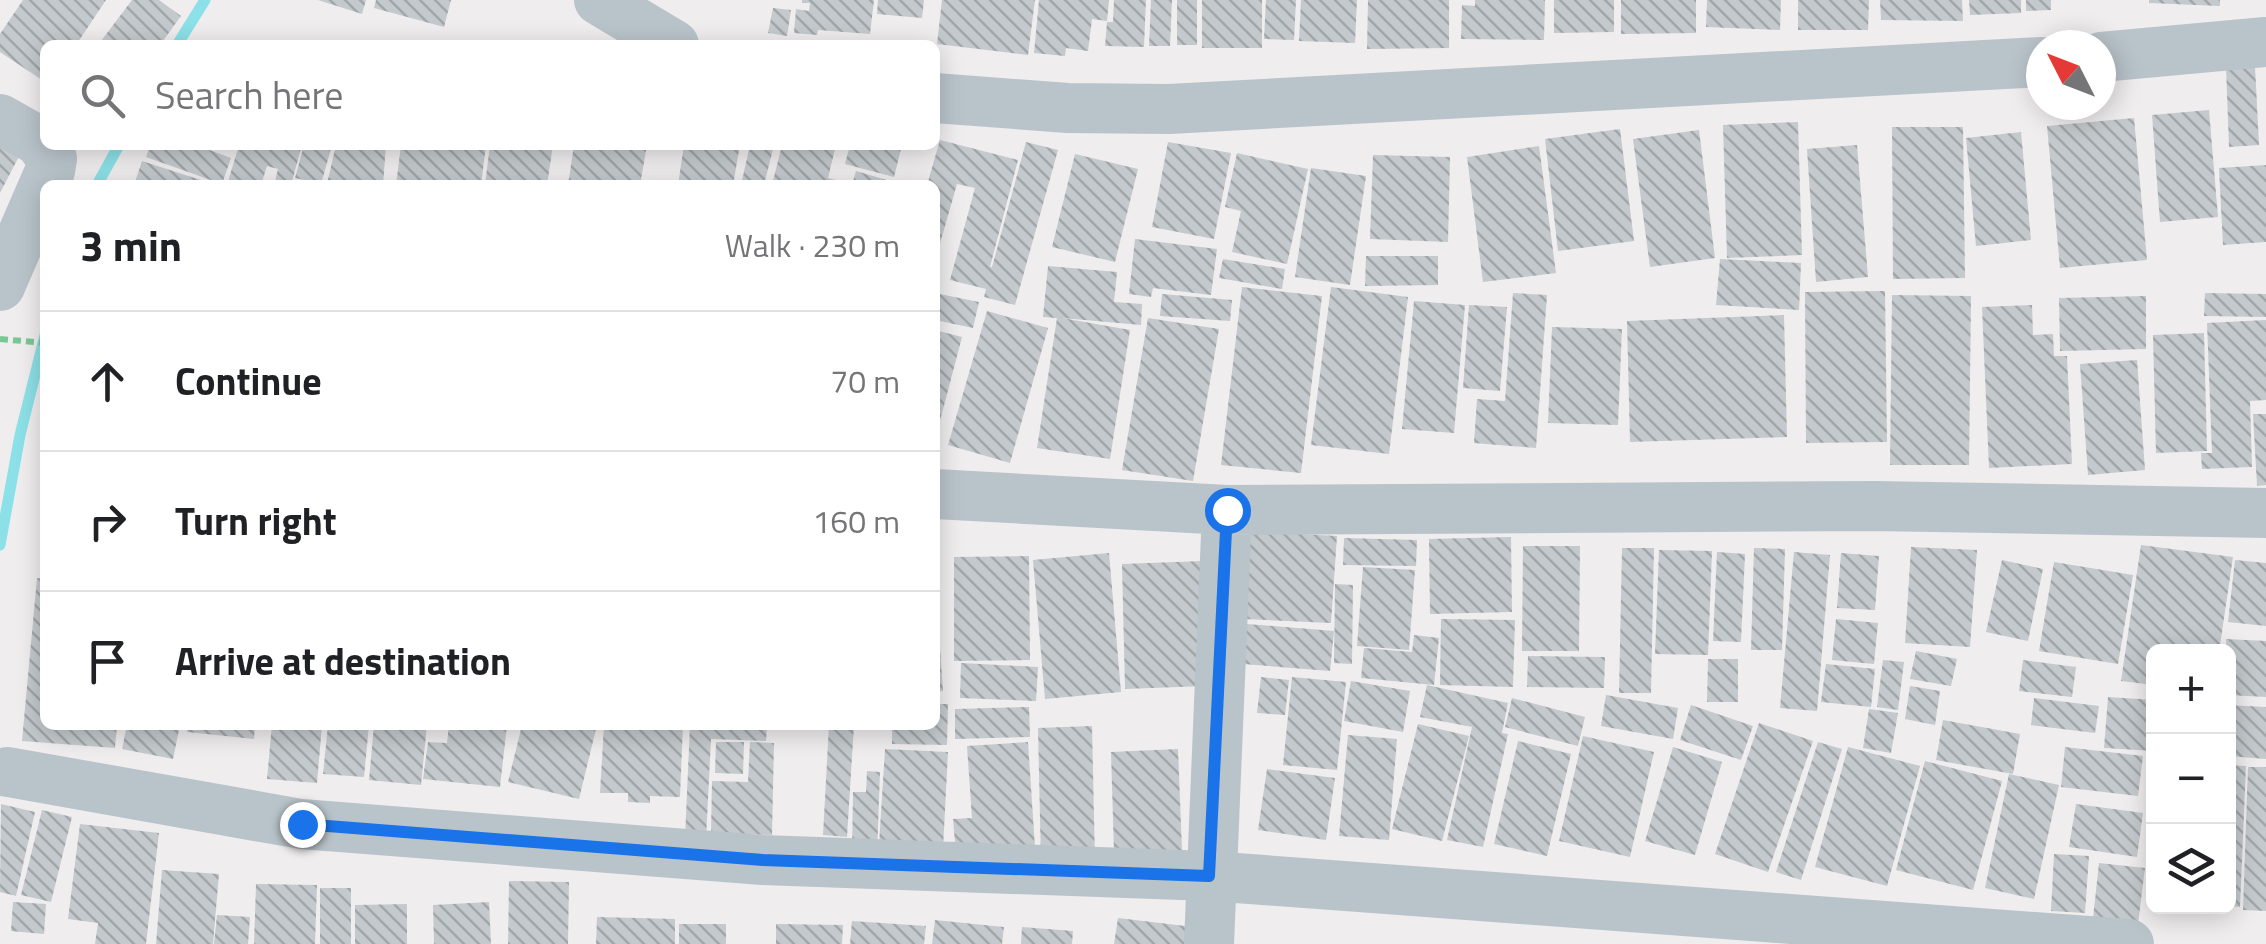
<!DOCTYPE html>
<html lang="en">
<head>
<meta charset="utf-8">
<style>
  :root { --surface:#fff; --page:#f6f6f6; --text:#202124; --muted:#757577; --line:#e0e0e0 }
  body { margin:0; font-family:"Titillium Web",sans-serif; background:var(--page); color:var(--text) }
  .controls { position:absolute; right:30px; bottom:30px; display:grid; overflow:hidden; border-radius:15px; box-shadow:0 5px 25px #0003 }
  .controls button { width:90px; height:90px; display:grid; place-items:center; padding:0; border:0; border-bottom:2px solid var(--line); background:var(--surface); color:var(--text); font:50px sans-serif }
  .compass { position:absolute; left:2026px; top:30px; width:90px; height:90px; border-radius:50%; background:var(--surface); box-shadow:0 5px 25px #0003; rotate:312deg }
  .stop { position:absolute; width:30px; height:30px; margin:-22px; border:8px solid #1a73e8; border-radius:50%; background:#fff }
  .stop.end { background:#1a73e8; border-color:#fff; box-shadow:0 2px 10px #0008 }
  .list { margin:0; padding:0; list-style:none }
  h2 { display:flex; justify-content:space-between; align-items:center; height:130px; margin:0; padding:0 40px; font-size:42px }
  h2 small { font-size:32px; font-weight:400; color:var(--muted) }
  .list li { display:grid; grid-template-columns:65px 1fr auto; gap:30px; align-items:center; box-sizing:border-box; height:140px; padding:0 40px; border-top:2px solid var(--line) }
  .list b { display:block; font-size:38px; white-space:nowrap }
  .list em { font-size:32px; font-style:normal; color:var(--muted) }
  .icon { flex:none; width:55px; height:55px; fill:none; stroke:currentColor; stroke-width:2; stroke-linecap:round; stroke-linejoin:round }
  .map { position:relative; flex:none; width:2266px; height:944px; overflow:hidden }
  .search { position:absolute; background:var(--surface); box-shadow:0 5px 25px #0003; left:40px; top:40px; width:900px; height:110px; display:flex; align-items:center; gap:25px; box-sizing:border-box; padding:0 35px; border-radius:15px; color:var(--muted); font-size:38px }
  .panel { position:absolute; background:var(--surface); box-shadow:0 5px 25px #0003; left:40px; top:180px; width:900px; height:550px; border-radius:15px }
  .map>svg:first-child { display:block }
  .lines { fill:none; stroke-linecap:round; stroke-linejoin:round }
  .stream { stroke:#8ce0e7; stroke-width:11 }
  .building { fill:url(#building-back-hatch) }
  .path { stroke:#77c895; stroke-width:6; stroke-dasharray:8 5; stroke-linecap:butt }
  .minor { stroke:#b9c4ca; stroke-width:50 }
  .route { stroke:#1a73e8; stroke-width:12 }
</style>
</head>
<body>
<div class="map">
<svg width="2266" height="944" viewBox="0 0 2266 944">
  <defs>
    <pattern id="building-back-hatch" width="6" height="6" patternUnits="userSpaceOnUse" patternTransform="scale(2.5)"><rect width="6" height="6" fill="#c4c9cd"/><path d="M-1 5l2 2M0 0l6 6M5-1l2 2" fill="none" stroke="#a1a6a9"/></pattern>
  </defs>
  <rect width="100%" height="100%" fill="#f0edee"/>
  <g class="lines">
    <!-- stream -->
    <path class="stream" d="M177,45L205,0
      M97,185L119,145
      M0,545L20,435L45,335"/>
  </g>
  <!-- building -->
  <path class="building" d="M23,0H106L76,45H45V82L0,52V34Z
    M132,0H159L181,16L160,45H98Z
    M318,0H366L362,14Z
    M376,0H451L444,27L374,8Z
    M802,0H874L870,34L818,30L817,35L794,33L796,9L809,11L810,3H802Z
    M878,0H924L922,18L877,14Z
    M942,0H1035L1028,55L937,44Z
    M1039,0H1109L1107,21L1092,19L1088,51L1066,48L1065,56L1034,53Z
    M1114,0H1146L1144,47L1105,46L1107,22H1113Z
    M1151,0H1172L1170,46H1149Z
    M1177,0H1197V45H1177Z
    M1202,0H1262V48H1202Z
    M1266,0H1296L1294,40L1264,39Z
    M1301,0H1357L1355,43L1299,41Z
    M1368,0H1449V48L1367,49Z
    M1475,0H1545L1544,40L1461,39L1462,5L1475,6Z
    M1554,0H1614V32L1554,33Z
    M1621,0H1696V33L1621,34Z
    M1707,0H1781L1780,30L1706,27Z
    M1798,0H1869L1868,30H1798Z
    M1880,0H1962L1963,21L1881,20Z
    M1969,0H2021V13L1970,15Z
    M2026,0H2051V10L2026,11Z
    M2149,0H2220V6L2149,3Z
    M773,8L791,10L787,36L768,33Z
    M2255,66L2259,145L2229,147L2226,67Z
    M2209,110L2218,217L2160,222L2152,115Z
    M2134,118L2147,260L2060,268L2047,126Z
    M1798,122L1802,255L1727,258L1723,125Z
    M0,127L27,141L0,193Z
    M1892,127H1963L1965,278L1893,279Z
    M1620,129L1634,241L1558,251L1545,139Z
    M1699,130L1715,258L1650,267L1633,139Z
    M2021,132L2031,240L1976,246L1966,138Z
    M940,140L1018,160L990,267H992L1026,142L1058,150L1015,305L984,297L986,289L950,280L975,188L957,184L935,261V185H927Z
    M1168,142L1231,153L1214,239L1152,227Z
    M150,145H196L231,158L222,184L146,157Z
    M239,145H302L291,185H274L278,169L267,166L261,185H227Z
    M304,145H332L321,184L295,178Z
    M336,145H386L383,185L327,184Z
    M401,145H486L481,185H396Z
    M490,145H553L547,185H485Z
    M574,145H647L640,185H568Z
    M684,145H740L733,185H678Z
    M750,145H774L764,185H741Z
    M782,145H836L828,178L844,182L843,185H772Z
    M850,145H902L894,177L845,164Z
    M1857,145L1868,277L1816,282L1807,149Z
    M1539,146L1556,273L1483,282L1467,157Z
    M1237,153L1308,169L1287,264L1232,252L1241,211L1225,207Z
    M1075,154L1138,169L1115,262L1052,247Z
    M1373,155L1450,157L1448,242L1370,239Z
    M142,161L213,184V185H134Z
    M2266,165V242L2223,245L2219,168Z
    M1311,168L1366,176L1350,285L1295,277Z
    M856,171L900,184V185H852Z
    M1135,239L1217,249L1211,295L1153,288L1151,297L1129,294Z
    M1366,256H1438V285L1365,286Z
    M1223,259L1285,269L1282,289L1219,278Z
    M1720,259L1801,263L1799,310L1716,305Z
    M1048,266L1117,272L1114,302L1142,304L1141,325L1062,318L1130,330L1110,459L1037,448L1057,318L1043,317Z
    M1242,287L1322,296L1301,473L1221,465Z
    M1331,287L1408,297L1389,454L1311,445Z
    M1885,291L1887,442L1806,443L1805,292Z
    M935,293L979,302L973,328L935,320Z
    M1513,293L1547,295L1536,448L1474,443L1477,399L1505,401Z
    M2205,293L2266,294V317L2204,316Z
    M1162,294L1232,300L1230,321L1160,316Z
    M1892,295L1971,296L1969,465H1890Z
    M2146,296V349L2060,351L2059,298Z
    M1414,301L1465,305L1454,433L1402,429Z
    M1469,305L1507,307L1500,391L1463,388Z
    M2032,305L2033,335L2053,334L2054,356H2067L2072,464L1989,468L1982,307Z
    M987,311L1048,328L1010,463L948,445Z
    M1784,315L1787,437L1630,442L1627,321Z
    M1148,318L1219,329L1193,481L1122,470Z
    M2266,320V400L2250,401L2252,467L2202,469L2201,453H2212L2207,323Z
    M1552,327L1622,329L1618,425L1548,423Z
    M935,330L962,337L936,436H935Z
    M2204,333L2207,451L2156,453L2153,335Z
    M2137,360L2145,470L2088,475L2080,364Z
    M2253,414H2266V485L2257,486Z
    M1249,531L1337,536L1331,623L1244,619Z
    M1511,537L1512,612L1430,614L1429,539Z
    M1344,538L1417,540L1416,566L1343,565Z
    M2141,545L2233,557L2219,652H2154V685L2121,681Z
    M1523,546H1580L1579,651H1522Z
    M1911,547L1977,550L1970,647L1905,643Z
    M1622,548H1654L1651,693H1619Z
    M1754,548L1785,549L1782,650H1751Z
    M1659,550L1712,551L1708,655L1655,654Z
    M1717,552L1745,554L1741,642L1713,641Z
    M1794,552L1830,555L1817,711L1780,708Z
    M1109,553L1121,692L1045,699L1033,560Z
    M1841,553L1879,556L1875,610L1837,608Z
    M1029,556L1030,660L954,661V557Z
    M2002,560L2043,569L2028,641L1986,632Z
    M2235,560L2266,563V626L2228,622Z
    M1203,561L1206,686L1125,689L1122,564Z
    M2054,562L2133,575L2118,664L2039,651Z
    M1363,567L1415,570L1409,650L1357,646Z
    M37,578L45,579V725H117L115,748L22,741Z
    M1335,584L1353,585L1352,664L1334,663Z
    M935,618H938L943,691L935,692Z
    M1441,619L1515,620L1513,687L1440,685Z
    M1836,619L1878,623L1874,664L1832,660Z
    M1247,624L1334,631L1330,671L1243,664Z
    M1414,635L1439,638L1434,685L1361,678L1364,648L1412,652Z
    M2226,639L2266,641V697L2228,695Z
    M1916,651L1957,659L1951,686L1910,679Z
    M1528,656L1605,657L1604,688L1527,687Z
    M1708,659H1738V702H1707Z
    M1883,660L1904,662L1898,710L1877,707Z
    M2023,660L2076,667L2072,697L2019,691Z
    M961,663L1038,667L1036,701L960,698Z
    M1826,664L1875,669L1871,707L1821,702Z
    M1261,677L1289,680L1285,715L1257,713Z
    M1292,677L1346,682L1337,770L1283,765Z
    M1351,681L1410,691L1403,732L1344,721Z
    M1427,685L1508,703L1502,733L1508,734L1483,847L1447,840L1472,727L1420,717Z
    M1910,686L1940,691L1935,725L1905,719Z
    M1606,695L1678,708L1673,739L1601,726Z
    M2108,697L2154,700V751L2104,748Z
    M1512,698L1585,717L1578,746L1505,727Z
    M2034,698L2099,706L2095,733L2031,725Z
    M935,704H948L947,745L892,744V725H935Z
    M1691,705L1753,726L1741,760L1680,740Z
    M2228,705L2266,707V759L2228,756Z
    M1029,707L1030,737L955,739V709Z
    M1869,709L1898,713L1891,753L1863,748Z
    M1943,720L2020,734L2013,774L1936,760Z
    M1759,723L1813,741L1768,872L1715,854Z
    M1418,724L1469,736L1442,841L1392,829Z
    M127,725H180L173,759L122,749Z
    M188,725H255L254,739L187,732Z
    M272,725H322L317,783L267,779Z
    M328,725H369L364,777L323,774Z
    M374,725H427L421,785L369,780Z
    M449,725H507L500,787L423,779L428,742L447,743Z
    M522,725H597L579,799L508,782Z
    M604,725H683L680,797L650,796V803L628,802V793H600Z
    M690,725H767L766,741L711,739L706,839L685,838Z
    M829,725H854L847,837L823,835Z
    M1092,726L1095,862L1041,864L1038,728Z
    M1348,735L1397,739L1389,840L1339,836Z
    M1583,736L1654,752L1630,857L1559,841Z
    M1518,741L1571,754L1547,856L1494,844Z
    M716,742H744L743,774L715,773Z
    M750,742L774,743L772,835L711,834L712,781L748,782Z
    M1028,742L1035,848L956,854L953,819L972,818L967,746Z
    M1818,742L1842,749L1801,880L1776,872Z
    M1673,747L1722,762L1695,855L1645,841Z
    M1848,747L1920,766L1887,886L1815,867Z
    M2065,747L2143,756L2138,796L2061,787Z
    M885,749L948,752L943,849L879,845Z
    M1178,749L1182,851L1114,853L1111,752Z
    M1925,761L2002,781L1973,890L1896,870Z
    M2228,765L2246,766L2240,907L2228,906Z
    M2248,767H2266V911L2243,910Z
    M1267,769L1335,778L1326,840L1258,830Z
    M867,771L880,772L877,854H852L853,792H866Z
    M2009,774L2059,785L2034,899L1985,888Z
    M1,804L35,812L16,896L0,892Z
    M2076,804L2143,813L2137,857L2069,847Z
    M42,810L72,817L51,902L21,895Z
    M80,824L159,833L146,944H95L98,923L68,919Z
    M2054,854L2089,856L2085,913L2051,911Z
    M2099,863L2145,868L2138,924L2093,918Z
    M162,870L219,874L213,944H156Z
    M509,881L569,882L568,944H508Z
    M256,884L317,885L315,944H254Z
    M320,888H351V944H320Z
    M13,902L46,904L44,934L11,931Z
    M489,902L491,944H434L433,905Z
    M407,904V944H355V905Z
    M217,915L250,917L248,944H214Z
    M597,917L675,919V944H596Z
    M1118,918L1202,928L1200,944H1114Z
    M935,920L1004,927L1002,944H932Z
    M852,921L926,926L924,944H850Z
    M679,924H726V944H679Z
    M776,924L843,925L842,944H776Z
    M1022,927L1073,931L1072,944H1021Z"/>
  <g class="lines">
    <!-- path -->
    <path class="path" d="M0,339L45,343"/>
    <!-- minor -->
    <path class="minor" d="M599,0L674,45
      M2101,57L2266,42
      M935,98L1068,108L1169,109L2041,62
      M0,119L39,141L52,159L50,171L0,286
      M935,494L1227,510L1874,506L2266,513
      M8,772L301,824L763,860L1209,876L2129,944
      M1209,944L1227,510"/>
  </g>
  <g class="lines">
    <!-- route -->
    <path class="route" d="M302,824L763,860L1209,876L1227,510"/>
  </g>
</svg>
<div class="controls">
<button>+</button>
<button>−</button>
<button><svg class="icon" aria-label="layers" viewBox="0 0 24 24"><path d="M12 4l9 5-9 5-9-5zM3 14l9 5 9-5"/></svg></button>
</div>
<svg class="compass" viewBox="-18 -18 36 36"><path d="M0-13l5 13h-10z" fill="#e53935"/><path d="M0 13l5-13h-10z" fill="#757577"/></svg>
<div class="stop" style="left:1227px;top:510px"></div>
<div class="stop end" style="left:302px;top:824px"></div>
<div class="search"><svg class="icon" aria-label="search" viewBox="0 0 24 24"><circle cx="10" cy="10" r="6"/><path d="M15 15l6 6"/></svg>Search here</div>
<section class="panel">
<h2>3 min<small>Walk · 230 m</small></h2>
<ul class="list">
<li><svg class="icon" aria-label="ahead" viewBox="0 0 24 24"><path d="M12 20V5M6 11l6-6 6 6"/></svg><div><b>Continue</b></div><em>70 m</em></li>
<li><svg class="icon" aria-label="right" viewBox="0 0 24 24"><path d="M7 20v-9h11M14 6l5 5-5 5"/></svg><div><b>Turn right</b></div><em>160 m</em></li>
<li><svg class="icon" aria-label="arrive" viewBox="0 0 24 24"><path d="M6 21V4h12l-3 4 3 4H6"/></svg><div><b>Arrive at destination</b></div></li>
</ul>
</section>
</div>
</body>
</html>
